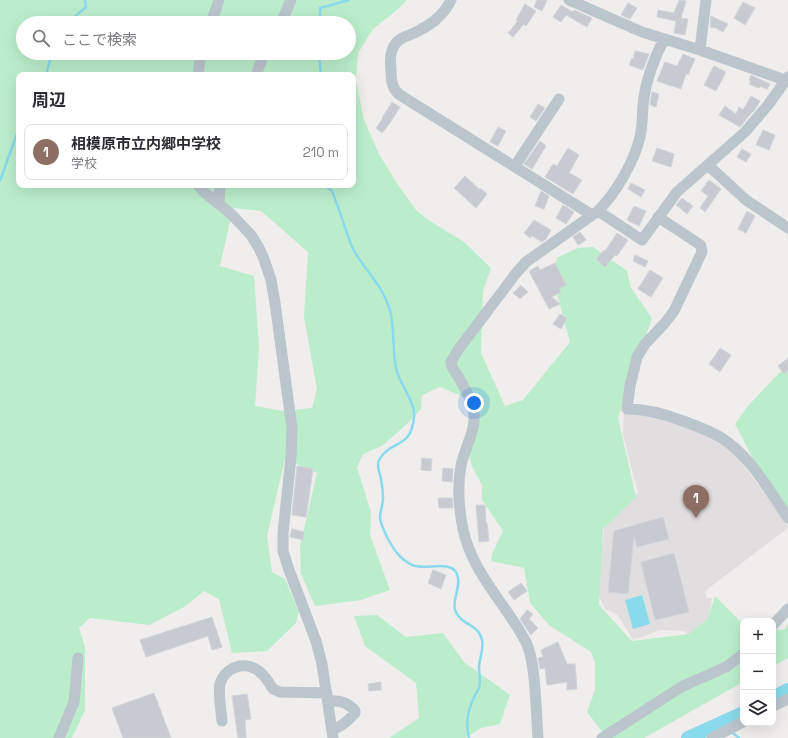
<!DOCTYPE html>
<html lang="ja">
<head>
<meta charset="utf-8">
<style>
  :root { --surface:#fff; --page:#f2f2f3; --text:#2b2b33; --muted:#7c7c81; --line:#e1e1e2; --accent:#7c3aed }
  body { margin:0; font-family:"Space Grotesk","Noto Sans JP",sans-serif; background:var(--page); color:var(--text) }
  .controls { position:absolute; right:12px; bottom:12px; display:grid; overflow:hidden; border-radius:8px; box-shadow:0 4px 16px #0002 }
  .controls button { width:36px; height:36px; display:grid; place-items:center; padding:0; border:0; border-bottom:1px solid var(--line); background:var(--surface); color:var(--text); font:20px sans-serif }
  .you { position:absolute; left:474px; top:403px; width:14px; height:14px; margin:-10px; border:3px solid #fff; border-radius:50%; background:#1a73e8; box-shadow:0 0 0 6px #1a73e833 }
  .badge { display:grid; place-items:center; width:26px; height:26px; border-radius:50%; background:var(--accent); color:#fff; font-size:13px; font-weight:700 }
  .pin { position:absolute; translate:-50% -33px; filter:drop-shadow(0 1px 2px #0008) }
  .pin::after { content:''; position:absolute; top:21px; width:14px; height:12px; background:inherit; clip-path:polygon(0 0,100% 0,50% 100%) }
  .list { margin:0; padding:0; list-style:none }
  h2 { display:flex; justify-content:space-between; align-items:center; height:52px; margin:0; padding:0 16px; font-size:17px }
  h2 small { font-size:13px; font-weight:400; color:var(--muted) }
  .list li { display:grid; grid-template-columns:26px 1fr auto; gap:12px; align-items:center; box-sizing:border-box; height:56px; margin:0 8px 8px; padding:0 8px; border:1px solid var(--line); border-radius:8px }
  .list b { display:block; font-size:15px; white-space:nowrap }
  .list p { margin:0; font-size:13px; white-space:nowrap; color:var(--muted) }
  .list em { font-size:13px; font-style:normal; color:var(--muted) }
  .icon { flex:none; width:22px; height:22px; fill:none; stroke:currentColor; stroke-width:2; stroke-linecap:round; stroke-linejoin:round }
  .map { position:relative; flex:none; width:788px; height:738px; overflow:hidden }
  .search { position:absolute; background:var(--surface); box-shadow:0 4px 16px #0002; left:16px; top:16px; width:340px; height:44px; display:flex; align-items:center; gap:10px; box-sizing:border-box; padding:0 14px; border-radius:22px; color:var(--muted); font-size:15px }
  .panel { position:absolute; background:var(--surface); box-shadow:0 4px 16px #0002; left:16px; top:72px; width:340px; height:116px; border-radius:8px }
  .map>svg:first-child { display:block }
  .education { fill:#e1dedf }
  .green { fill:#bbedcc; fill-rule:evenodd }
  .water { fill:#89daea }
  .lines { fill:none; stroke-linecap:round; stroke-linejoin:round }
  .stream { stroke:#89daea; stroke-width:2.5 }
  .river { stroke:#89daea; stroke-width:14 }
  .building { fill:#c7cad0; stroke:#d1d4d9 }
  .minor { stroke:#bbc5cc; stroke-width:11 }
</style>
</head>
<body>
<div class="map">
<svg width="788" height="738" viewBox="0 0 788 738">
  <rect width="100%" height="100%" fill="#f0eded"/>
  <!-- education -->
  <path class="education" d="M624,410L643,412L707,431L736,455L788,525V528L705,591L707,598H712L709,616L691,636L684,631L661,630L633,640L617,614L605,609L596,589L605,525L615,510L638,493L623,435Z"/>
  <!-- green -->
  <path class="green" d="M0,0H407L397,10L373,29L358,53L356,81L364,120L379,154L398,185L416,210L430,221L464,242L491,268L483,291L481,353L505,406L523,400L570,342L551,272L558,257L578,248L593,247L627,271L631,288L652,318L618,418L636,497L603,529L599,605L632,641L689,634L708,618L715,596L743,624V682L644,738H607L587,712L595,690V662L591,652L549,625L530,603L524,568L491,561L492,554L503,531L482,500V485L473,469L469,456V417L466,398L440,387L422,395L421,409L407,424L382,446L363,454L357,467L371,512L370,535L390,590L361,600L315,606L301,574L300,546L317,473L285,459L267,536L272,572L285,579L299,612L296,623L267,651L232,653L219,599L204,591L184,607L149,625L90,618L79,628L85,647V710L72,738H0ZM23,23H349V53H23ZM19,75H353V185H19ZM233,208L261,211L308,252L304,317L317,389L312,408L283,411L255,406L259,347L254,276L220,266Z
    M788,356V509L760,472L735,424L747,407L781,371Z
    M377,615L406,637L443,633L464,662L510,695L500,724L481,728L465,738H389L419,718L416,683L365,646L354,616Z
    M788,624V658L773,666V629L784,630Z"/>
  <!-- water -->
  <path class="water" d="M642,595L650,624L633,629L625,600Z"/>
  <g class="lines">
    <!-- stream -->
    <path class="stream" d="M67,23L86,7L85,0
      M320,23V8L349,0
      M319,53L321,75
      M46,75L52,53
      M0,181L19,128
      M324,185L332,191C337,204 342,217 346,231C349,237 350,243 353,249C364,269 382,285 389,307C396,328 391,350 397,372C401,385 416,404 414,417C411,450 391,439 379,460C376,466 380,473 381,479C382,485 383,492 383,498C383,505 380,511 380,518C381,525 385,533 388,539C394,550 400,559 412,565C425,571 450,559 457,574C462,585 452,599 455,610C460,625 479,624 482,640C484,648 480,657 479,666C479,674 481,680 479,688C477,692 474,696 473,700C467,712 466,725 469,738
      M721,723L723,725
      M733,733L739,738"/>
    <!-- river -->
    <path class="river" d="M773,698L788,690
      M688,738L743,713"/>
  </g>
  <!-- building -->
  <path class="building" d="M537,0H547L542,11L534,7Z
    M679,0L686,1L681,18L688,19L685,35L674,33L676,21L657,17L658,10L674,13Z
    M743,2L755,8L745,25L734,18Z
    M628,3L637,8L630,19L621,15Z
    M525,4L536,11L526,26L524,24L513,37L508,33L518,21L516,20Z
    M561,5L573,12L574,10L592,18L587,27L566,15L561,22L553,17Z
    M711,16L728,24L723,32L714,27V28L710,27Z
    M635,51L649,54L643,70L629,65L632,58L633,59Z
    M683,54L695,59L688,75L686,74L681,89L657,81L665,62L677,66Z
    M714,66L726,72L716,91L704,85Z
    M751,75L770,84L767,89L760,86L759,88L749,84L751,81L749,80Z
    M652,92L659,94L656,107L650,105Z
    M751,96L760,101L756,108L753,112H752L740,127L719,115L725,106L736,114L739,107L743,110Z
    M392,102L400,107L390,123L382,133L376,128L383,118H382Z
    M538,104L545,108L536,121L530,117Z
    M498,127L506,131L498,146L490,142Z
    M763,130L775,135L769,150L756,145Z
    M540,141L546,146L532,169L524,164Z
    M568,148L579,155L569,173L582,180L573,194L545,177L553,164L557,166Z
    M657,148L674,154L671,167L652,161Z
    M742,149L751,154L746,162L737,157Z
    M465,176L479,189L480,188L487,194L476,208L454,188Z
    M709,180L721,189L705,212L700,208L708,196L701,191Z
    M631,183L645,190L641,197L628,189Z
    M541,191L549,196L544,209L535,206Z
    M682,198L693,206L687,214L676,205Z
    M563,205L574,212L566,224L556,218Z
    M634,206L646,211L639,226L627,220Z
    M747,211L755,216L746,233L738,229Z
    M534,220L551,230L546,239L542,242L532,236L530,238L524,233Z
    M580,232L586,240L578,245L573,237Z
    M617,233L628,240L617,256L615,255L605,267L596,259L604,250L605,251Z
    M635,255L648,261L645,267L633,261Z
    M555,263L566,285L559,289L561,292L552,297L560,304L549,309L529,271L538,266L540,270Z
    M650,270L663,278L651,297L638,289Z
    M521,285L528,292L520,299L513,293Z
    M560,314L567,318L561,329L553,324Z
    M720,348L731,355L720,372L709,364Z
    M788,358V370L784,374L778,366Z
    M422,458L432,459L431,471L421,470Z
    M297,466L313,469L306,517L292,515Z
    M443,468L453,469L452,482L442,481Z
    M438,498H452L453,508H439Z
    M476,505H485L486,523H487L489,541L479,542Z
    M663,517L669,539L637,547L634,536L628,594L608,592L614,531Z
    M292,529L304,532L303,540L290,537Z
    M674,553L689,612L655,620L641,562Z
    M433,570L446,575L441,589L428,583Z
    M521,583L527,591L514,600L508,592Z
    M527,610L533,614L529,619L538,628L531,635L520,619Z
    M212,617L222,647L212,650L208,636L146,657L140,640Z
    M558,642L567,664H575L577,689L567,690V682L547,685L545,668L540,669L538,658L543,657L541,650Z
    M381,682V690L369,691L368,684Z
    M154,693L171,738H123L112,708Z
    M247,694L251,719L245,720L246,738H238L232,696Z"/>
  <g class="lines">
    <!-- minor -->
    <path class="minor" d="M451,0C443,17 429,26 412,34C406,36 400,38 396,43C390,50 390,62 391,70C391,81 392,89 400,95L592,215
      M569,0L642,32L700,50L788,81
      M211,23L219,0
      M281,23L291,0
      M700,50L706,0
      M198,75L201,53
      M256,75L264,53
      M708,165L746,200L788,228
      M515,166L559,99
      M198,185L204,192L231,214L251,235L259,248L264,259L271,280L275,303L292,428L291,457L283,533V551L289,570L316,641L322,664L333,738
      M219,204L220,185
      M598,211L642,240L677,192L745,132L768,105L788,77
      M658,217L699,244L701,246L702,252L674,311L664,324L645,344L637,357L630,386L627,409C647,409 665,414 683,421C696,426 708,430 720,437C750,455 768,489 788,518
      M773,625L788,609
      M328,701C339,700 348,702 355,711V713C349,720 341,727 332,730
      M773,706L788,699
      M222,721C221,711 218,693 220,684C225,666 247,660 260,672C266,677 269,683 273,689L280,692L327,693
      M59,738L74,702L78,658
      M538,738C536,714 536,662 526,642C506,604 472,573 463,529C459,509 457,486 461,466C464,449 476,431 474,413C471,397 461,381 452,367L451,362L458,350L517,272L526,262L598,211C616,193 634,162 640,137C643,124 642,110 644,97C647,77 655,57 664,39
      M602,738L681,687L726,667L743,654
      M712,738L743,722"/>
  </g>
</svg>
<div class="controls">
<button>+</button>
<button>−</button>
<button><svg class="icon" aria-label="layers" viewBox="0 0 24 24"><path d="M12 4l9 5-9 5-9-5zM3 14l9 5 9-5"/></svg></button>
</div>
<div class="you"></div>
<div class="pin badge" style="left:696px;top:518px;background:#8d6e63">1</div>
<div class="search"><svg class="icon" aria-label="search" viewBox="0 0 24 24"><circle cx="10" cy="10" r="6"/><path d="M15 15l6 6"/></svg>ここで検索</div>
<section class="panel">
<h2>周辺<small></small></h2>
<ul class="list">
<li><span class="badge" style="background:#8d6e63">1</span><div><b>相模原市立内郷中学校</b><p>学校</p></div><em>210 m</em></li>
</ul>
</section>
</div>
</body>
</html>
